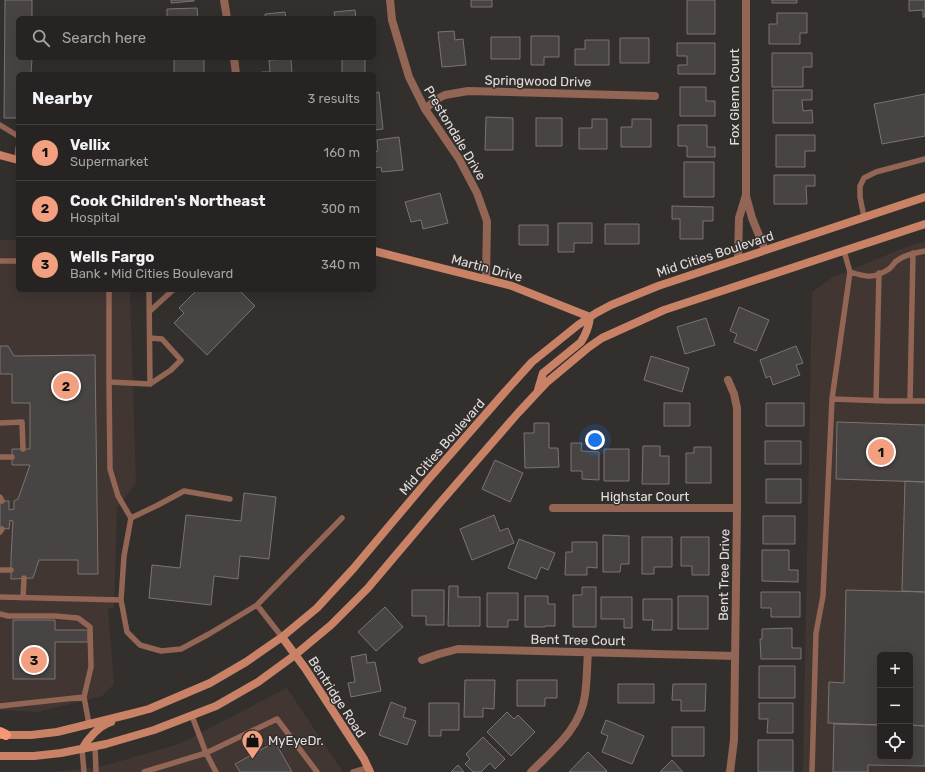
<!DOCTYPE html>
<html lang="en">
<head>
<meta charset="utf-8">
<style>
  :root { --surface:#262322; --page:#2e2b2a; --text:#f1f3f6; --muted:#a4a4a5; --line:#424040; --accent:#f2a07f }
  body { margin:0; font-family:Rubik,sans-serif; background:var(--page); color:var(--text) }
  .controls { position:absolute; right:12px; bottom:12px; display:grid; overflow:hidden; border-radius:6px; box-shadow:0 4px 16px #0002 }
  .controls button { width:36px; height:36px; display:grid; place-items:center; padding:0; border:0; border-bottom:1px solid var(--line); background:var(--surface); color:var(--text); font:20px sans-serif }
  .you { position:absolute; left:595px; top:440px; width:14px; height:14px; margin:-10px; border:3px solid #fff; border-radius:50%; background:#1a73e8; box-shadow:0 0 0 6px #1a73e833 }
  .badge { display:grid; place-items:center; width:26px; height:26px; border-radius:50%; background:var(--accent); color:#111; font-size:13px; font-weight:700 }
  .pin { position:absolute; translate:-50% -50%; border:2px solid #fff; box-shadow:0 1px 4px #0006 }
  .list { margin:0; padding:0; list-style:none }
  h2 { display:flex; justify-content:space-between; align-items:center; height:52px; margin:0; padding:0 16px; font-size:17px }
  h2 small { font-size:13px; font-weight:400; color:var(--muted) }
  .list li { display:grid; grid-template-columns:26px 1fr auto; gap:12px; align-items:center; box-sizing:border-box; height:56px; padding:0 16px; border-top:1px solid var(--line) }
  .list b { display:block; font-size:15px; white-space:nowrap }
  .list p { margin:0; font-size:13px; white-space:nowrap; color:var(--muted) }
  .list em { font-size:13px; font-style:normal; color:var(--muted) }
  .icon { flex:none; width:22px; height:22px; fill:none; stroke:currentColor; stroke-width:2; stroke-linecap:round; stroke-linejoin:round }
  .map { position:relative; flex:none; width:925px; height:772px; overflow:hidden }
  .search { position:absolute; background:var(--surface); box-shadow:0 4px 16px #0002; left:16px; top:16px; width:360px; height:44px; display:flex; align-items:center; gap:10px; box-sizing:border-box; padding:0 14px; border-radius:6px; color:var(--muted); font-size:15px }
  .panel { position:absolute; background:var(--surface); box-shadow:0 4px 16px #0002; left:16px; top:72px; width:360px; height:220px; border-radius:6px }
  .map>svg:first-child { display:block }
  .built { fill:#413632; fill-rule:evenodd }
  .building { fill:#484443; stroke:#7a7574 }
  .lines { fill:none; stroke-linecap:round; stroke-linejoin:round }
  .lane { stroke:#926554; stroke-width:5.5 }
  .street { stroke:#926554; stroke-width:8 }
  .secondary { stroke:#c98266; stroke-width:8 }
  .primary { stroke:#f39873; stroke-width:10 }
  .labels { text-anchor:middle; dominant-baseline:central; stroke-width:3; stroke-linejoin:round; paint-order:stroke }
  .street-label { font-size:13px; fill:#e2dfde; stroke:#332f2d }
  .poi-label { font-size:13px; fill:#e2dfde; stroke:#332f2d; text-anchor:start }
</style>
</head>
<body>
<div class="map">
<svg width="925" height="772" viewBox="0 0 925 772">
  <rect width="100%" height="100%" fill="#332f2d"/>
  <!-- built -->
  <path class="built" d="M0,240H18V290H130L136,483L117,508L114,608H108L114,684L102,696L38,712L0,710Z
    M925,242V772H803L812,292L833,277L911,245ZM880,655H910V757H880Z
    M287,688L343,772H53L103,766L179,744Z"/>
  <!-- building -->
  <path class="building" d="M5,0H32V18H18V58H32L31,74H18V118H4Z
    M171,0H194V1L171,3Z
    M471,0H492V7H471Z
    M687,0H715V34H687Z
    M772,0H797V3H772Z
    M909,0H925V17H923V10L909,11Z
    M197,8L198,18H167V9Z
    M355,10L356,18H335L334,12Z
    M285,12L286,18H265V14Z
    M777,13H807V33H800V44H769V24H777Z
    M454,31L455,40L463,39L466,65L442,67L438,32Z
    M531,36H559V57H544V65H531Z
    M491,37H520V59H491Z
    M620,38H649V63H620Z
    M585,40H609V65H575V49H585Z
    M677,43H715V74H678V65H687V56H677Z
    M772,53H812V67H803V87H772Z
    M174,58H204V74H174Z
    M342,58H365V74H342Z
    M291,59L292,74H262V72H270L269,60Z
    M680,87H706V101H715V116H680Z
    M773,90H812V100H802L803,111L812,110L813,123H773Z
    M379,92L383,129L374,130V93Z
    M925,94V136L882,144L874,104Z
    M486,117L513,118V150H485Z
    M536,118H562V146H536Z
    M592,119H607V149H579V128H592Z
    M632,119H651V147H621V127H632Z
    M678,125H707V147H715V157H687V146H678Z
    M776,135H815V151H805V167H776Z
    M399,137L403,170L382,172L381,167L374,168V152L378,151L377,140Z
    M684,162H714V197H684Z
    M774,175H815V186H806L807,204H774Z
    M440,193L448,223L423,229L421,220L411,222L405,202Z
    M672,206L713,207V221H703V239H680V219H672Z
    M558,223H592V243H574V252H558Z
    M605,224H639V244H605Z
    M519,225H548V245H519Z
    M197,290H239L255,306L207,355L174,323L184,313L179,308Z
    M739,307L769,320L756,351L734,342L737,334L730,331Z
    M706,318L715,345L685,354L677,327Z
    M0,346H8L14,356L95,355L98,574H78V560H39L33,578L11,579V558L13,521L10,520L9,529L0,528V501H9V510L14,509V501L18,499L30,465H12V449H30V403H12V374H0Z
    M796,346L803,363L796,365L800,375L773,385L770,376L766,378L760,360Z
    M651,356L689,368L682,392L644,380Z
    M664,403H690V426H664Z
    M766,403H804V426H766Z
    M837,422L925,425V482L836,479Z
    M534,423H549V448H558L559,467L525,468L524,433H534Z
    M765,441H801V464H765Z
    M571,443H582L581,451L599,452V480L582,479V471H571Z
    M643,446H660V456H669V484H642Z
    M694,447H711V483H686V453H694Z
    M604,449H629V481H604Z
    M495,460L523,473L510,502L482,489Z
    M766,479H801V503H766Z
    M905,481L925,482V592L902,591Z
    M244,493L276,497L269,559L240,556L238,579L214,576L211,605L149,598L152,565L180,568L186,515L241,521Z
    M494,515L500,531L508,528L514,543L472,560L460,529Z
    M763,516H795V544H763Z
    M603,535L629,536V564H621L620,572H603Z
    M642,537H672V567H654V574H642Z
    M681,537H709V575H692V566H681Z
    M519,539L555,553L548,570L541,567L536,579L508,568Z
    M572,542H597V568L587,567V575H565L566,552H572Z
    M762,550H789V570H798V582L762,581Z
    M449,586H458V597H480V626H448Z
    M582,587H596V627H573V595H582Z
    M412,590H444V625H426V616H412Z
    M846,590L925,592V726L910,725V655H880V725L828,723L829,682L844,683Z
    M761,592H800V617H771V608H761Z
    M487,593H518V620H508V627H487Z
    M525,596H548V604H555V626H545V627H525Z
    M678,596H708V629H678Z
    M601,597H632V628H624V619H601Z
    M643,599H672V630H652L653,620H643Z
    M385,607L403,627L376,651L358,632Z
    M13,620H55V630H88V642H55V679H13Z
    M792,628V648H801V659H761L760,639H762V629Z
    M366,654L367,663L375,662L381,691L351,697L348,683L355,682L351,657Z
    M759,666H795V698H759Z
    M465,680H495L494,709L483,708V717H464Z
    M517,680H557V698H545V706H517Z
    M618,684H654V703H618Z
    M673,684H706L705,711H681V700H672Z
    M391,702L406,708L403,717L416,721L407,745L379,735Z
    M429,703H459V730H441V736H429Z
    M759,703H793V733H767L768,719H759Z
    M507,712L514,719L518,715L535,732L511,756L487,732Z
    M606,720L644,736L632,764L602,752L608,736L601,733Z
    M834,724L880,725V757H910V725L925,726V766L868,765V772H833Z
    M672,727H704V756H672Z
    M483,737L505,759L495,769L490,763L481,772H473L465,764L470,759L466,754Z
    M758,740H793V772H758Z
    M275,742L292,772H240L235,764Z
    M588,752L607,771L606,772H569Z
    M672,760L683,772H660Z
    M458,765L464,772H451Z"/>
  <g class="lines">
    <!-- lane -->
    <path class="lane" d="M0,125L18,136
      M17,159L18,148
      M864,217L860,197V186L864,178L876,172L925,159
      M844,251L850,272C866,277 874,279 889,269C893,266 894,262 898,260C906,254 916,253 925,251
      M0,261H18
      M850,272L832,399L887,401H925
      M109,290V382L150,384L149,290
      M150,311L173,290
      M150,338L162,339L181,360L171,370L150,384
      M109,382L110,469L118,496L131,518
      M876,401L879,273
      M910,401L913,253
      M0,423L22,422L23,449
      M0,457H12
      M0,497L2,501
      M0,532L2,529
      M0,570H11
      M0,597L121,600L124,556L131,518L158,505L184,491L230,499
      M23,598L24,578
      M121,600L127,632L140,645L161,651L181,649L209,634L257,605L282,637
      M257,605L342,518
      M0,614L8,616H55L78,618L90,627L91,667L84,697
      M0,706L84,697L89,724
      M192,716L206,753L277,719L317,772
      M95,746L96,772
      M82,749L84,772
      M144,772L206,753L216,772
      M353,772L367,768
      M812,772L816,633L823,596L832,399"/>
    <!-- street -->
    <path class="street" d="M224,0L227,18
      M390,0L392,20L409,77L425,109L459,159L477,193L487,221L486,279
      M234,58L236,74
      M425,109L437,99L445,95L468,91L655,96
      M746,196L752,218L765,250
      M738,259L739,218L746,195V0
      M728,380L734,394L737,408V508L734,740L730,772
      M553,508H737
      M422,660L439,654L458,649L735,656
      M531,772C553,750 581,728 585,695C587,681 587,666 588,652"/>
    <!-- secondary -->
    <path class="secondary" d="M0,155L18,160
      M374,251L512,286L590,317
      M538,390L543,373L581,342C586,334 589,327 590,317
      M282,637L305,668L364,759L370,772
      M1,735H31L57,732L130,714L149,709L210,683L246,662L282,637L317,608L353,569L427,481L504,393L532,362L578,325L596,313L611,305L658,286L925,197
      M82,749C88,738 99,726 111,722
      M0,756H34L61,753L106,744L154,730L216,706L258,682L295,655L331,625L368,588L439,504L518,413L546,383L589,347L602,338L664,310L925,224"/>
    <!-- primary -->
    <path class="primary" d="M0,732L6,735"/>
  </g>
  <!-- icons -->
  <defs>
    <symbol id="shop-pin" viewBox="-11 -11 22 30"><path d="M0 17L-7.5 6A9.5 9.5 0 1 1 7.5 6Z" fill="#f2a07f" stroke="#332f2d"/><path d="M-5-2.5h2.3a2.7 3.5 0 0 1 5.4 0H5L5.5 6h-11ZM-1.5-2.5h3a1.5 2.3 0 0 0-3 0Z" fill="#111"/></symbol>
  </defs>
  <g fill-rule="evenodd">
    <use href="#shop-pin" x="240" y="728" width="25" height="34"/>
  </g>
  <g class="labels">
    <!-- street labels -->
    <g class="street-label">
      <text transform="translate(538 81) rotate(1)">Springwood Drive</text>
      <text transform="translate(734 97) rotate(-90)">Fox Glenn Court</text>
      <text transform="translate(455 133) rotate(59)">Prestondale Drive</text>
      <text transform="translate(715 254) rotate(-18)">Mid Cities Boulevard</text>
      <text transform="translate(487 268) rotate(15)">Martin Drive</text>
      <text transform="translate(442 447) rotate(-49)">Mid Cities Boulevard</text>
      <text x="645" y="496">Highstar Court</text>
      <text transform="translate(724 575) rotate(-89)">Bent Tree Drive</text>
      <text transform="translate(578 640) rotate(1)">Bent Tree Court</text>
      <text transform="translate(337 697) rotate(57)">Bentridge Road</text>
    </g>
    <!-- poi labels -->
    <g class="poi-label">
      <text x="268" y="740">MyEyeDr.</text>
    </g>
  </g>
</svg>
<div class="controls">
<button>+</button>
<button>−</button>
<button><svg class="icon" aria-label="locate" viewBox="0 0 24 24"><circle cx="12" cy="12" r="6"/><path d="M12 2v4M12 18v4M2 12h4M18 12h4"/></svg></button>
</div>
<div class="you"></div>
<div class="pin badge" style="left:881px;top:452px">1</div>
<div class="pin badge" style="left:66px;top:386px">2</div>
<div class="pin badge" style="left:34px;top:660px">3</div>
<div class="search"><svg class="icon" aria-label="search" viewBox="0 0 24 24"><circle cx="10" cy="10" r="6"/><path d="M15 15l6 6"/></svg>Search here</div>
<section class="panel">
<h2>Nearby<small>3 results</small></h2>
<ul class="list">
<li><span class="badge">1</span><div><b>Vellix</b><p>Supermarket</p></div><em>160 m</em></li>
<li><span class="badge">2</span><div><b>Cook Children's Northeast</b><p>Hospital</p></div><em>300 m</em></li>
<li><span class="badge">3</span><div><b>Wells Fargo</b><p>Bank · Mid Cities Boulevard</p></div><em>340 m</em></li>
</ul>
</section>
</div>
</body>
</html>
